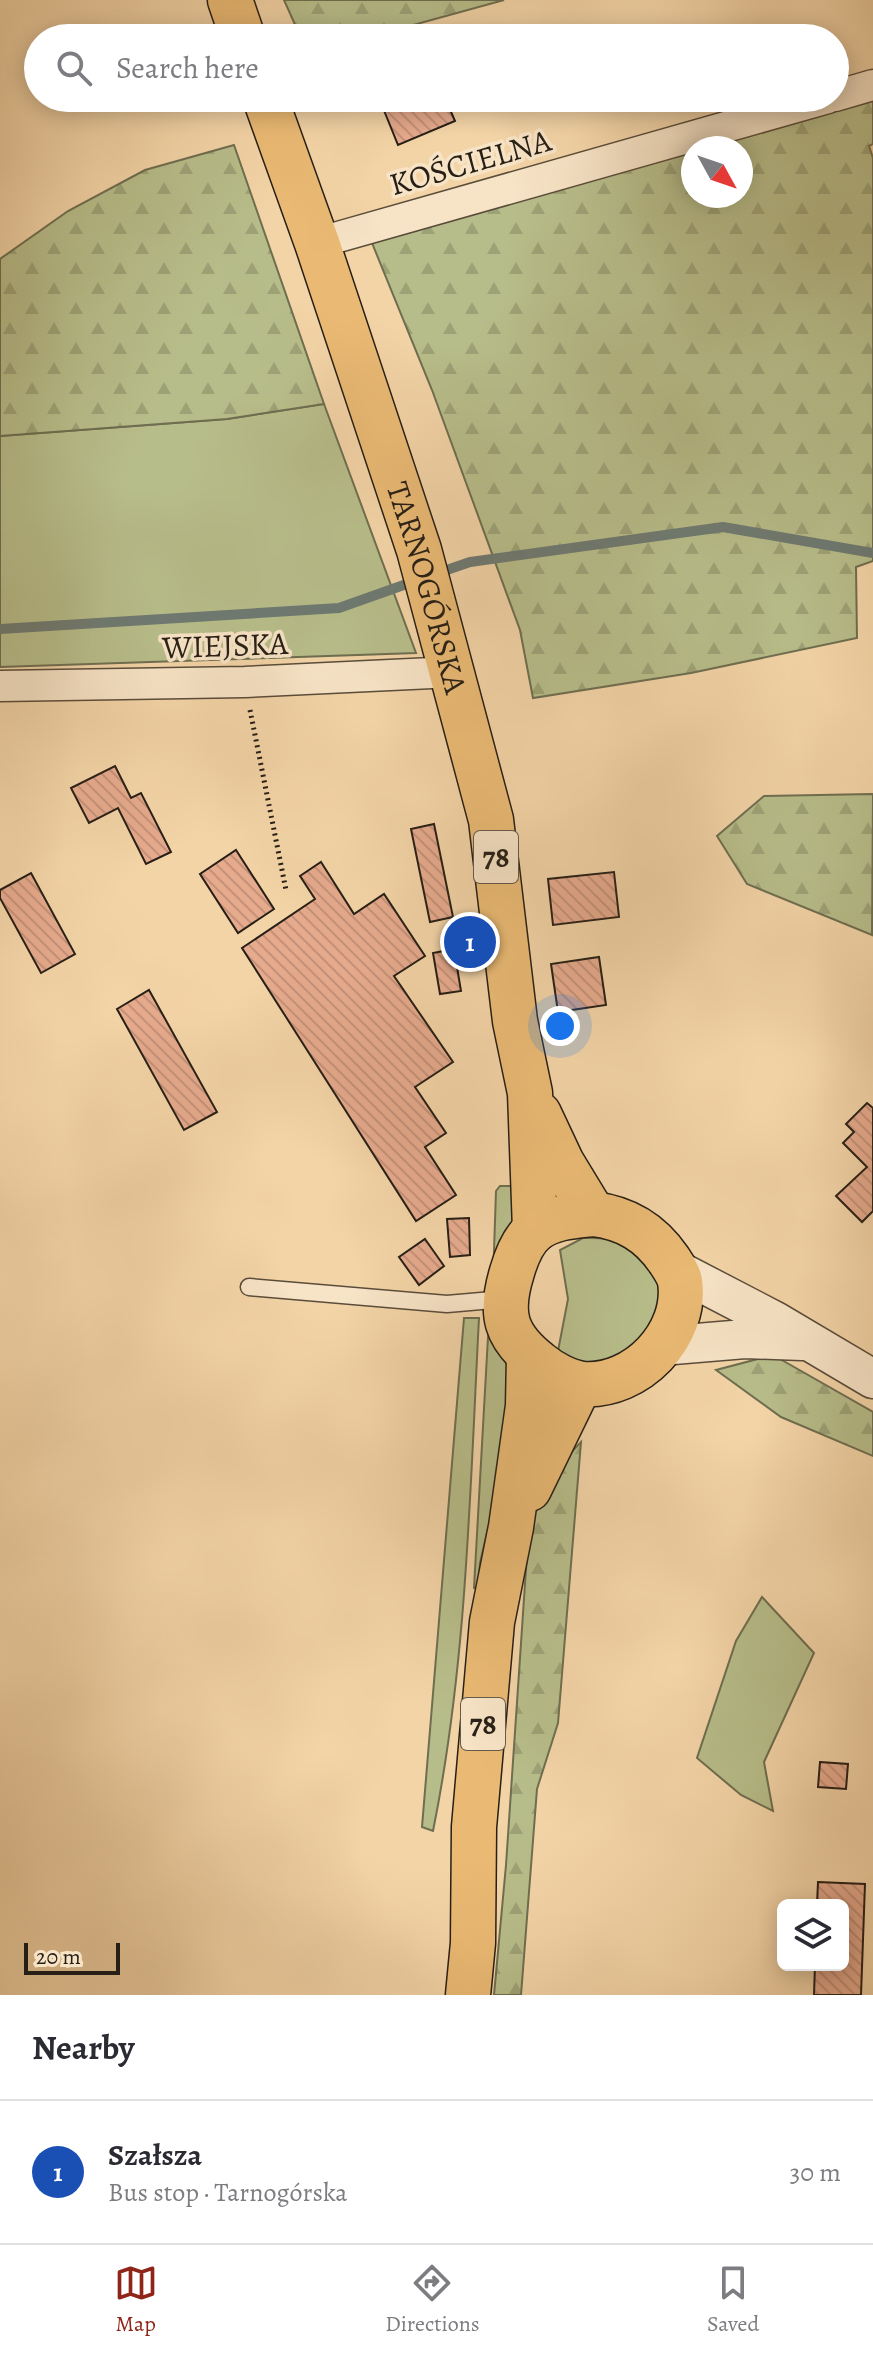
<!DOCTYPE html>
<html lang="en">
<head>
<meta charset="utf-8">
<style>
  :root { --surface:#fff; --page:#f2f2f3; --text:#2b2b33; --muted:#7c7c81; --line:#e1e1e2; --accent:#8f2418 }
  body { margin:0; font-family:Alegreya,serif; background:var(--page); color:var(--text) }
  .controls { position:absolute; right:24px; bottom:24px; display:grid; overflow:hidden; border-radius:12px; box-shadow:0 4px 20px #0003 }
  .controls button { width:72px; height:72px; display:grid; place-items:center; padding:0; border:0; border-bottom:2px solid var(--line); background:var(--surface); color:var(--text); font:40px sans-serif }
  .compass { position:absolute; left:681px; top:136px; width:72px; height:72px; border-radius:50%; background:var(--surface); box-shadow:0 4px 20px #0003; rotate:130deg }
  .scale { position:absolute; left:24px; bottom:20px; width:96px; box-sizing:border-box; padding-left:8px; border:4px solid #271f16; border-top:0; font-size:22px; line-height:28px; white-space:nowrap; color:#271f16; -webkit-text-stroke:6px #f7e3c6; paint-order:stroke }
  .you { position:absolute; left:560px; top:1026px; width:28px; height:28px; margin:-20px; border:6px solid #fff; border-radius:50%; background:#1a73e8; box-shadow:0 0 0 12px #1a73e833 }
  .badge { display:grid; place-items:center; width:52px; height:52px; border-radius:50%; background:var(--accent); color:#fff; font-size:26px; font-weight:700 }
  .pin { position:absolute; translate:-50% -50%; border:4px solid #fff; box-shadow:0 2px 8px #0006 }
  .list { margin:0; padding:0; list-style:none }
  h2 { display:flex; justify-content:space-between; align-items:center; height:104px; margin:0; padding:0 32px; font-size:34px }
  h2 small { font-size:26px; font-weight:400; color:var(--muted) }
  .list li { display:grid; grid-template-columns:52px 1fr auto; gap:24px; align-items:center; box-sizing:border-box; height:144px; padding:0 32px; border-top:2px solid var(--line) }
  .list b { display:block; font-size:30px; white-space:nowrap }
  .list p { margin:0; font-size:26px; white-space:nowrap; color:var(--muted) }
  .list em { font-size:26px; font-style:normal; color:var(--muted) }
  .icon { flex:none; width:44px; height:44px; fill:none; stroke:currentColor; stroke-width:2; stroke-linecap:round; stroke-linejoin:round }
  .map { position:relative; flex:none; width:873px; height:1995px; overflow:hidden }
  .search { position:absolute; background:var(--surface); box-shadow:0 4px 20px #0003; left:24px; right:24px; top:24px; height:88px; display:flex; align-items:center; gap:20px; box-sizing:border-box; padding:0 28px; border-radius:44px; color:var(--muted); font-size:30px }
  .sheet { height:248px; background:var(--surface) }
  nav { display:flex; justify-content:space-around; align-items:center; box-sizing:border-box; height:112px; border-top:2px solid var(--line); background:var(--surface); font-size:22px; color:var(--muted) }
  nav a { display:grid; justify-items:center; gap:4px }
  nav .on { color:var(--accent) }
  .map>svg:first-child { display:block }
  .grass { fill:#b7bd8a; stroke:#6f6e50; stroke-width:2 }
  .forest { fill:url(#forest-firs); stroke:#6f6e50; stroke-width:2 }
  .lines { fill:none; stroke-linecap:round; stroke-linejoin:round }
  .stream { stroke:#6e7a72; stroke-width:10 }
  .building { fill:url(#building-back-hatch); stroke:#271f16; stroke-width:2 }
  .service-casing { stroke:#5a4c3a; stroke-width:19 }
  .minor-casing { stroke:#5a4c3a; stroke-width:33 }
  .tertiary-casing { stroke:#5a4c3a; stroke-width:41 }
  .primary-casing { stroke:#271f16; stroke-width:47 }
  .path { stroke:#271f16; stroke-width:5; stroke-dasharray:2 4; stroke-linecap:butt }
  .service { stroke:#f7e3c6; stroke-width:16 }
  .minor { stroke:#f7e3c6; stroke-width:30 }
  .tertiary { stroke:#f7e3c6; stroke-width:38 }
  .primary { stroke:#eaba74; stroke-width:44 }
  .labels { text-anchor:middle; dominant-baseline:central; stroke-width:7; stroke-linejoin:round; paint-order:stroke }
  .shield { fill:#f7e3c6; stroke:#655a4b; stroke-width:2 }
  .shield-label { font-size:30px; font-weight:bold; fill:#271f16 }
  .street-label { font-size:32px; fill:#271f16; stroke:#f7e3c6 }
</style>
</head>
<body>
<div class="map">
<svg width="873" height="1995" viewBox="0 0 873 1995">
  <defs>
    <pattern id="forest-firs" width="22" height="20" patternUnits="userSpaceOnUse" patternTransform="scale(2)"><rect width="22" height="20" fill="#b7bd8a"/><path d="M5 1l3.5 6h-7zM16 11l3.5 6h-7z" fill="#9da276"/></pattern>
    <pattern id="building-back-hatch" width="6" height="6" patternUnits="userSpaceOnUse" patternTransform="scale(2)"><rect width="6" height="6" fill="#e6aa8d"/><path d="M-1 5l2 2M0 0l6 6M5-1l2 2" fill="none" stroke="#c59279"/></pattern>
  </defs>
  <rect width="100%" height="100%" fill="#f3d4a7"/>
  <filter id="stains"><feTurbulence type="fractalNoise" baseFrequency=".0025" numOctaves="4"/><feColorMatrix values="0 0 0 0 .2 0 0 0 0 .09 0 0 0 0 .02 0 0 0 .5 -.17"/></filter>
  <radialGradient id="worn" r=".72"><stop offset=".6" stop-color="#630" stop-opacity="0"/><stop offset="1" stop-color="#630" stop-opacity=".3"/></radialGradient>
  <!-- grass -->
  <path class="grass" d="M324,404L416,653L0,667V436L227,419Z
    M500,1186H524L493,1281L496,1191Z
    M583,1238C597,1238 614,1237 626,1245C646,1259 671,1290 660,1315C654,1329 634,1348 625,1360L583,1364L558,1351L568,1299L560,1250Z
    M464,1318H479C470,1489 467,1663 433,1831L422,1827Z
    M489,1319L511,1360L515,1413L480,1563L478,1589L474,1588Z
    M762,1597L814,1653L764,1762L773,1811L741,1795L697,1758L736,1641Z"/>
  <!-- forest -->
  <path class="forest" d="M284,0H504L366,38H301Z
    M873,97V144L869,146L873,158V561L856,567L857,638L691,673L533,698L520,630L432,390L372,243L693,150V196H741V148H701Z
    M234,145L324,404L227,419L0,436V259L68,211L145,170Z
    M873,794L872,935L747,884L717,836L764,796Z
    M773,1355L873,1412V1456L781,1417L716,1370Z
    M581,1442L558,1723L537,1789L521,1995H494L506,1865L531,1495Z"/>
  <g class="lines">
    <!-- stream -->
    <path class="stream" d="M438,573L470,562L723,527L873,553
      M0,629L339,608L415,581"/>
  </g>
  <!-- building -->
  <path class="building" d="M379,98H445L455,121L398,145Z
    M115,766L131,798L141,793L171,852L146,864L118,808L89,823L71,788Z
    M434,824L453,917L430,922L411,829Z
    M236,850L274,909L238,933L200,874Z
    M321,862L354,914L384,894L425,956L394,976L453,1062L415,1087L446,1133L425,1147L456,1195L416,1221L242,948L315,899L300,876Z
    M614,872L619,917L553,925L548,879Z
    M31,873L75,954L41,973L0,898V890Z
    M454,949L461,991L440,994L433,953Z
    M599,957L606,1005L558,1012L551,964Z
    M149,990L217,1112L184,1130L117,1009Z
    M867,1103L873,1108V1211L862,1222L836,1196L867,1167L843,1143L854,1132L846,1124Z
    M469,1218L470,1255L450,1257L447,1219Z
    M425,1239L444,1266L419,1285L399,1257Z
    M820,1762L848,1764L846,1789L818,1787Z
    M818,1882L865,1884L861,1995H814L815,1965H843V1905H817Z"/>
  <g class="lines">
    <defs>
      <path id="service" d="M249,1287L447,1304L504,1299"/>
      <path id="minor" d="M835,96L873,85
        M317,243L828,98
        M0,686L245,682L453,672"/>
      <path id="tertiary" d="M675,1269L775,1321L873,1379
        M661,1346L745,1339L802,1341"/>
      <g id="primary">
        <path d="M230,0L243,38"/>
        <path id="s1" d="M265,98L317,243L419,550L491,820L515,1021L530,1093L535,1230"/>
        <path d="M539,1114L562,1163L593,1214"/>
        <path d="M593,1214C626,1218 650,1232 669,1260C673,1266 678,1273 680,1281C688,1335 636,1388 583,1384C568,1382 551,1373 539,1363C505,1336 499,1314 512,1272C516,1258 523,1240 535,1230C552,1217 574,1216 593,1214Z"/>
        <path d="M529,1489L580,1384"/>
        <path d="M468,1995L473,1943L474,1827L492,1622L511,1527L528,1406L529,1355"/>
      </g>
    </defs>
    <!-- service casing -->
    <use href="#service" class="service-casing"/>
    <!-- minor casing -->
    <use href="#minor" class="minor-casing"/>
    <!-- tertiary casing -->
    <use href="#tertiary" class="tertiary-casing"/>
    <!-- primary casing -->
    <use href="#primary" class="primary-casing"/>
    <!-- path -->
    <path class="path" d="M250,710L286,890"/>
    <!-- service -->
    <use href="#service" class="service"/>
    <!-- minor -->
    <use href="#minor" class="minor"/>
    <!-- tertiary -->
    <use href="#tertiary" class="tertiary"/>
    <!-- primary -->
    <use href="#primary" class="primary"/>
  </g>
  <g class="labels">
    <!-- shield labels -->
    <g class="shield">
      <rect x="474" y="831" width="44" height="52" rx="6"/>
      <rect x="461" y="1698" width="44" height="52" rx="6"/>
    </g>
    <g class="shield-label">
      <text x="496" y="857">78</text>
      <text x="483" y="1724">78</text>
    </g>
    <!-- street labels -->
    <g class="street-label">
      <text transform="translate(470 162) rotate(-16)">KOŚCIELNA</text>
      <text stroke="none"><textPath href="#s1" startOffset="516">TARNOGÓRSKA</textPath></text>
      <text transform="translate(225 645) rotate(-2)">WIEJSKA</text>
    </g>
  </g>
  <rect width="100%" height="100%" filter="url(#stains)"/>
  <rect width="100%" height="100%" fill="url(#worn)"/>
</svg>
<div class="controls">
<button><svg class="icon" aria-label="layers" viewBox="0 0 24 24"><path d="M12 4l9 5-9 5-9-5zM3 14l9 5 9-5"/></svg></button>
</div>
<svg class="compass" viewBox="-18 -18 36 36"><path d="M0-13l5 13h-10z" fill="#e53935"/><path d="M0 13l5-13h-10z" fill="#7c7c81"/></svg>
<div class="scale">20 m</div>
<div class="you"></div>
<div class="pin badge" style="left:470px;top:942px;background:#1a4fb4">1</div>
<div class="search"><svg class="icon" aria-label="search" viewBox="0 0 24 24"><circle cx="10" cy="10" r="6"/><path d="M15 15l6 6"/></svg>Search here</div>
</div>
<section class="sheet">
<h2>Nearby<small></small></h2>
<ul class="list">
<li><span class="badge" style="background:#1a4fb4">1</span><div><b>Szałsza</b><p>Bus stop · Tarnogórska</p></div><em>30 m</em></li>
</ul>
</section>
<nav>
<a class="on"><svg class="icon" aria-label="map" viewBox="0 0 24 24"><path d="M3 6l6-2 6 2 6-2v14l-6 2-6-2-6 2zM9 4v14M15 6v14"/></svg>Map</a>
<a><svg class="icon" aria-label="directions" viewBox="0 0 24 24"><path d="M12 3l9 9-9 9-9-9zM9 14v-3h6M13 9l2 2-2 2"/></svg>Directions</a>
<a><svg class="icon" aria-label="saved" viewBox="0 0 24 24"><path d="M7 4h10v16l-5-4-5 4z"/></svg>Saved</a>
</nav>
</body>
</html>
